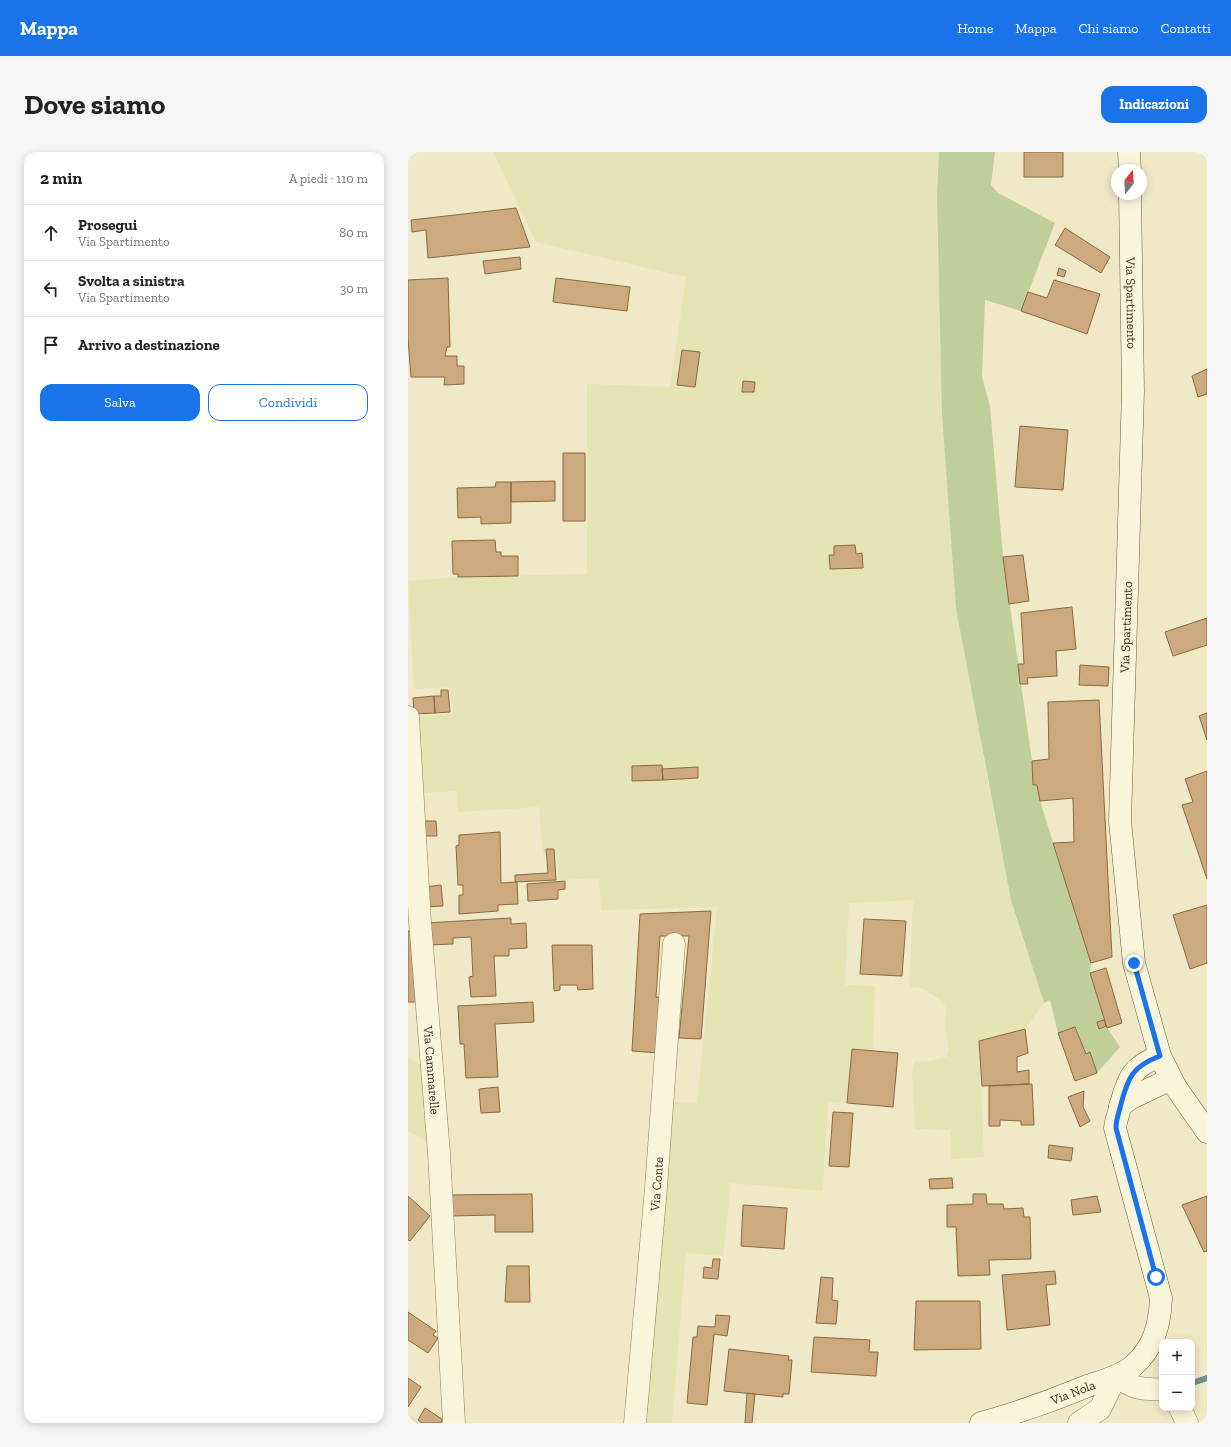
<!DOCTYPE html>
<html lang="it">
<head>
<meta charset="utf-8">
<style>
  :root { --surface:#fff; --page:#f6f6f6; --text:#222; --muted:#767676; --line:#e0e0e0; --accent:#1a73e8 }
  body { margin:0; font-family:"Zilla Slab",serif; background:var(--page); color:var(--text) }
  .controls { position:absolute; right:12px; bottom:12px; display:grid; overflow:hidden; border-radius:8px; box-shadow:0 2px 10px #0003 }
  .controls button { width:36px; height:36px; display:grid; place-items:center; padding:0; border:0; border-bottom:1px solid var(--line); background:var(--surface); color:var(--text); font:20px sans-serif }
  .compass { position:absolute; left:703px; top:12px; width:36px; height:36px; border-radius:50%; background:var(--surface); box-shadow:0 2px 10px #0003; rotate:17deg }
  .stop { position:absolute; width:12px; height:12px; margin:-9px; border:3px solid #1a73e8; border-radius:50%; background:#fff }
  .stop.end { background:#1a73e8; border-color:#fff; box-shadow:0 1px 4px #0008 }
  .list { margin:0; padding:0; list-style:none }
  h2 { display:flex; justify-content:space-between; align-items:center; height:52px; margin:0; padding:0 16px; font-size:17px }
  h2 small { font-size:13px; font-weight:400; color:var(--muted) }
  .list li { display:grid; grid-template-columns:26px 1fr auto; gap:12px; align-items:center; box-sizing:border-box; height:56px; padding:0 16px; border-top:1px solid var(--line) }
  .list b { display:block; font-size:15px; white-space:nowrap }
  .list p { margin:0; font-size:13px; white-space:nowrap; color:var(--muted) }
  .list em { font-size:13px; font-style:normal; color:var(--muted) }
  .actions { display:flex; gap:8px; padding:12px 16px }
  .actions a { flex:1; padding:9px 0; border:1px solid var(--accent); border-radius:12px; text-align:center; font-size:14px; color:var(--accent) }
  .actions .main { background:var(--accent); color:#fff }
  .icon { flex:none; width:22px; height:22px; fill:none; stroke:currentColor; stroke-width:2; stroke-linecap:round; stroke-linejoin:round }
  .map { position:relative; flex:none; width:799px; height:1271px; overflow:hidden; border-radius:12px }
  header { display:flex; align-items:center; gap:24px; box-sizing:border-box; height:56px; padding:0 20px; background:var(--accent); color:#fff }
  header strong { font-size:19px }
  nav { display:flex; gap:22px; margin-inline-start:auto; font-size:14px }
  .intro { display:flex; align-items:center; justify-content:space-between; box-sizing:border-box; height:96px; padding:0 24px }
  h1 { margin:0; font-size:28px }
  .button { padding:10px 18px; border-radius:12px; background:var(--accent); color:#fff; font-size:14px; font-weight:700 }
  main { display:flex; gap:24px; padding:0 24px }
  aside { flex:1; background:var(--surface); border-radius:12px; box-shadow:0 2px 10px #0003 }
  .map>svg:first-child { display:block }
  .farmland { fill:#e5e4b4 }
  .green { fill:#c0ce9a }
  .lines { fill:none; stroke-linecap:round; stroke-linejoin:round }
  .stream { stroke:#6e928e; stroke-width:6 }
  .building { fill:#cdaa7d; stroke:#8b6941 }
  .street-casing { stroke:#8b7c5c; stroke-width:23 }
  .secondary-casing { stroke:#6d5d3f; stroke-width:23 }
  .street { stroke:#f9f5db; stroke-width:22 }
  .secondary { stroke:#f9f5db; stroke-width:22 }
  .route { stroke:#1a73e8; stroke-width:5 }
  .labels { text-anchor:middle; dominant-baseline:central; stroke-width:3; stroke-linejoin:round; paint-order:stroke }
  .street-label { font-size:13px; fill:#3b3120; stroke:#f6f2d7 }
</style>
</head>
<body>
<header>
<strong>Mappa</strong>
<nav><a>Home</a><a>Mappa</a><a>Chi siamo</a><a>Contatti</a></nav>
</header>
<div class="intro"><h1>Dove siamo</h1><a class="button">Indicazioni</a></div>
<main>
<aside>
<h2>2 min<small>A piedi · 110 m</small></h2>
<ul class="list">
<li><svg class="icon" aria-label="ahead" viewBox="0 0 24 24"><path d="M12 20V5M6 11l6-6 6 6"/></svg><div><b>Prosegui</b><p>Via Spartimento</p></div><em>80 m</em></li>
<li><svg class="icon" aria-label="left" viewBox="0 0 24 24"><path d="M17 20v-9H6M10 6l-5 5 5 5"/></svg><div><b>Svolta a sinistra</b><p>Via Spartimento</p></div><em>30 m</em></li>
<li><svg class="icon" aria-label="arrive" viewBox="0 0 24 24"><path d="M6 21V4h12l-3 4 3 4H6"/></svg><div><b>Arrivo a destinazione</b></div></li>
</ul>
<div class="actions"><a class="main">Salva</a><a>Condividi</a></div>
</aside>
<div class="map">
<svg width="799" height="1271" viewBox="0 0 799 1271">
  <rect width="100%" height="100%" fill="#efe9c7"/>
  <!-- farmland -->
  <path class="farmland" d="M85,0H531L529,43L575,604L603,748L636,851L617,877L571,889L576,1005L543,1007L542,978L507,977L504,921L506,910L522,909L538,905L541,900L537,874L538,856L531,847L514,836L501,835L505,748L441,751L437,833L467,834L465,899L444,897L439,951L420,950L415,1039L323,1031L315,1104L278,1101L264,1271H235L259,949L289,952L309,755L193,758L191,726L151,728L149,703H135L131,655L50,660L49,639L13,641L10,565L45,562L42,535L6,537L0,429L50,425L179,422V232L262,235L278,125L128,90Z
    M0,905L16,915L23,992L0,979Z
    M0,1261L10,1268L14,1271H0Z"/>
  <!-- green -->
  <path class="green" d="M531,0H587L583,33L590,41L647,71L613,159L577,148L574,225L582,254L595,405L624,609L625,632L629,633L632,649L683,811L682,821L696,868L689,870L691,877L698,874L712,895L689,921L682,900L678,902L668,875L650,881L642,848L636,851L603,748L548,456L534,262L529,43Z"/>
  <g class="lines">
    <!-- stream -->
    <path class="stream" d="M784,1231L799,1226"/>
  </g>
  <!-- building -->
  <path class="building" d="M616,0H655V25H616Z
    M108,56L122,95L20,106L18,78L4,80L3,68Z
    M657,76L702,105L693,121L647,93Z
    M112,105L113,117L77,122L75,109Z
    M651,116L658,119L656,125L649,123Z
    M40,126L42,195H39L37,204H49V214H56V232L36,233L37,225H3L0,187V128Z
    M148,126L222,135L219,159L145,150Z
    M646,128L692,142L679,182L613,159L620,140L639,146Z
    M274,198L292,200L287,235L269,233Z
    M799,217V242L790,245L784,224Z
    M335,229L347,230L346,240H334Z
    M612,274L660,278L655,338L607,335Z
    M155,301H177V369H155Z
    M147,329V349L103,350V330Z
    M88,330H103V371L73,372V365L50,366L49,336L87,335Z
    M87,388L88,400H93V404H110V424L50,425V422H45L44,389Z
    M447,393L448,402L454,401L455,416L422,417L421,403H426V394Z
    M615,403L621,449L601,452L595,405Z
    M664,455L668,497L648,499L649,524L619,526L620,532H612L610,512H616L613,461Z
    M799,466V493L765,504L757,480Z
    M672,513L701,515L700,534L671,533Z
    M33,538H40L42,560L27,561L26,544H33Z
    M26,544L27,561L6,562L5,546Z
    M691,548L704,805L683,811L645,691L666,690L665,646L632,649L629,633H625L624,609L641,607L640,550Z
    M799,561V588L791,564Z
    M254,613L255,628L224,629V614Z
    M290,615V626L255,628L254,617Z
    M799,619V727L774,653L785,650L777,627Z
    M14,669H28L29,684H15Z
    M92,680L93,731L109,730L110,752L90,753V759L51,762V743H55V733H50L48,694L51,693V683Z
    M138,697H146L148,728L107,730V723L140,721Z
    M157,729V737L150,738V747L120,749L119,732Z
    M33,733L35,754L17,755L16,735Z
    M799,753V811L782,817L765,763Z
    M303,759L293,887L271,886L281,784H252L248,845L255,846L251,901L224,899L232,762Z
    M103,766V772L118,771L119,796L101,797V804H86L88,844L63,845L61,825L65,824L63,785L45,786V792L20,793L18,771Z
    M456,767L498,769L494,824L452,822Z
    M0,779H2L8,850H0Z
    M144,793H184L185,837L170,838L169,833H152V838L146,839Z
    M698,816L714,871L699,876L682,821Z
    M125,850L126,870L87,872L90,925L58,926L56,892H52L50,854Z
    M696,868L698,874L691,877L689,870Z
    M667,875L678,902L682,900L689,921L667,929L650,881Z
    M617,877L620,901L609,905V920L621,918V932L574,934L571,889Z
    M444,897L490,901L485,955L439,951Z
    M621,932H624L626,973H613V969L592,968V974H581V934Z
    M90,935L92,960L73,961L71,937Z
    M676,939L675,955L682,969L672,975L660,945Z
    M425,960L445,961L441,1015L421,1014Z
    M641,993L665,996L663,1009L640,1006Z
    M544,1026L545,1036L522,1037L521,1027Z
    M124,1042L125,1080H87V1063L42,1064V1043Z
    M565,1042H578L579,1052H595L596,1057L615,1056L616,1065H622L623,1107L581,1108L582,1123L550,1124L548,1075H539V1053L565,1052Z
    M0,1044L22,1064L2,1089L0,1088Z
    M689,1044L693,1060L665,1063L663,1048Z
    M799,1044V1099L796,1100L774,1053Z
    M335,1053L379,1056L376,1097L333,1094Z
    M305,1107H312L310,1127L295,1126L296,1115L304,1116Z
    M99,1114H121L122,1150H97Z
    M647,1119L648,1132L638,1133L642,1173L599,1178L594,1123Z
    M413,1125L425,1126L424,1148L430,1149L428,1172L408,1171Z
    M508,1149H572L573,1197L506,1198Z
    M0,1160L28,1179L25,1183L30,1186L20,1201L0,1188Z
    M308,1163L322,1164L319,1184L306,1182L299,1253L279,1251L285,1185H289L290,1174L307,1175Z
    M406,1185L462,1188L461,1200H470L468,1224L403,1220Z
    M321,1197L381,1204L380,1208H384L381,1242H375V1245L316,1239Z
    M0,1226L13,1235L0,1255Z
    M339,1241L347,1242L344,1271H337Z
    M17,1256L34,1267L33,1271H14L10,1268Z"/>
  <g class="lines">
    <defs>
      <g id="street">
        <path id="s1" d="M0,565L12,770L31,1001L46,1271"/>
        <path d="M772,1256L779,1271"/>
        <path id="s2" d="M227,1271L248,1036L266,792"/>
        <path d="M671,1271L692,1257L708,1224C724,1236 733,1238 754,1237"/>
      </g>
      <g id="secondary">
        <path d="M721,0L722,18"/>
        <path id="s3" d="M722,42L725,239L712,669L726,811L752,904L767,934L799,980"/>
        <path d="M712,954L723,946L763,927"/>
        <path id="s4" d="M573,1271C609,1261 643,1249 677,1235C693,1229 712,1225 725,1214C746,1196 752,1172 753,1146L707,976C708,967 711,961 713,952C720,925 725,914 752,904"/>
      </g>
    </defs>
    <!-- street casing -->
    <use href="#street" class="street-casing"/>
    <!-- secondary casing -->
    <use href="#secondary" class="secondary-casing"/>
    <!-- street -->
    <use href="#street" class="street"/>
    <!-- secondary -->
    <use href="#secondary" class="secondary"/>
  </g>
  <g class="lines">
    <!-- route -->
    <path class="route" d="M726,811L752,904C725,914 720,925 713,952C711,961 708,967 708,976L748,1125"/>
  </g>
  <g class="labels">
    <!-- street labels -->
    <g class="street-label">
      <text stroke="none"><textPath href="#s3" startOffset="109">Via Spartimento</textPath></text>
      <text transform="translate(718 475) rotate(-88)">Via Spartimento</text>
      <text stroke="none"><textPath href="#s1" startOffset="354">Via Cammarelle</textPath></text>
      <text stroke="none"><textPath href="#s2" startOffset="240">Via Conte</textPath></text>
      <text stroke="none"><textPath href="#s4" startOffset="97">Via Nola</textPath></text>
    </g>
  </g>
</svg>
<div class="controls">
<button>+</button>
<button>−</button>
</div>
<svg class="compass" viewBox="-18 -18 36 36"><path d="M0-13l5 13h-10z" fill="#e53935"/><path d="M0 13l5-13h-10z" fill="#767676"/></svg>
<div class="stop" style="left:748px;top:1125px"></div>
<div class="stop end" style="left:726px;top:811px"></div>
</div>
</main>
</body>
</html>
